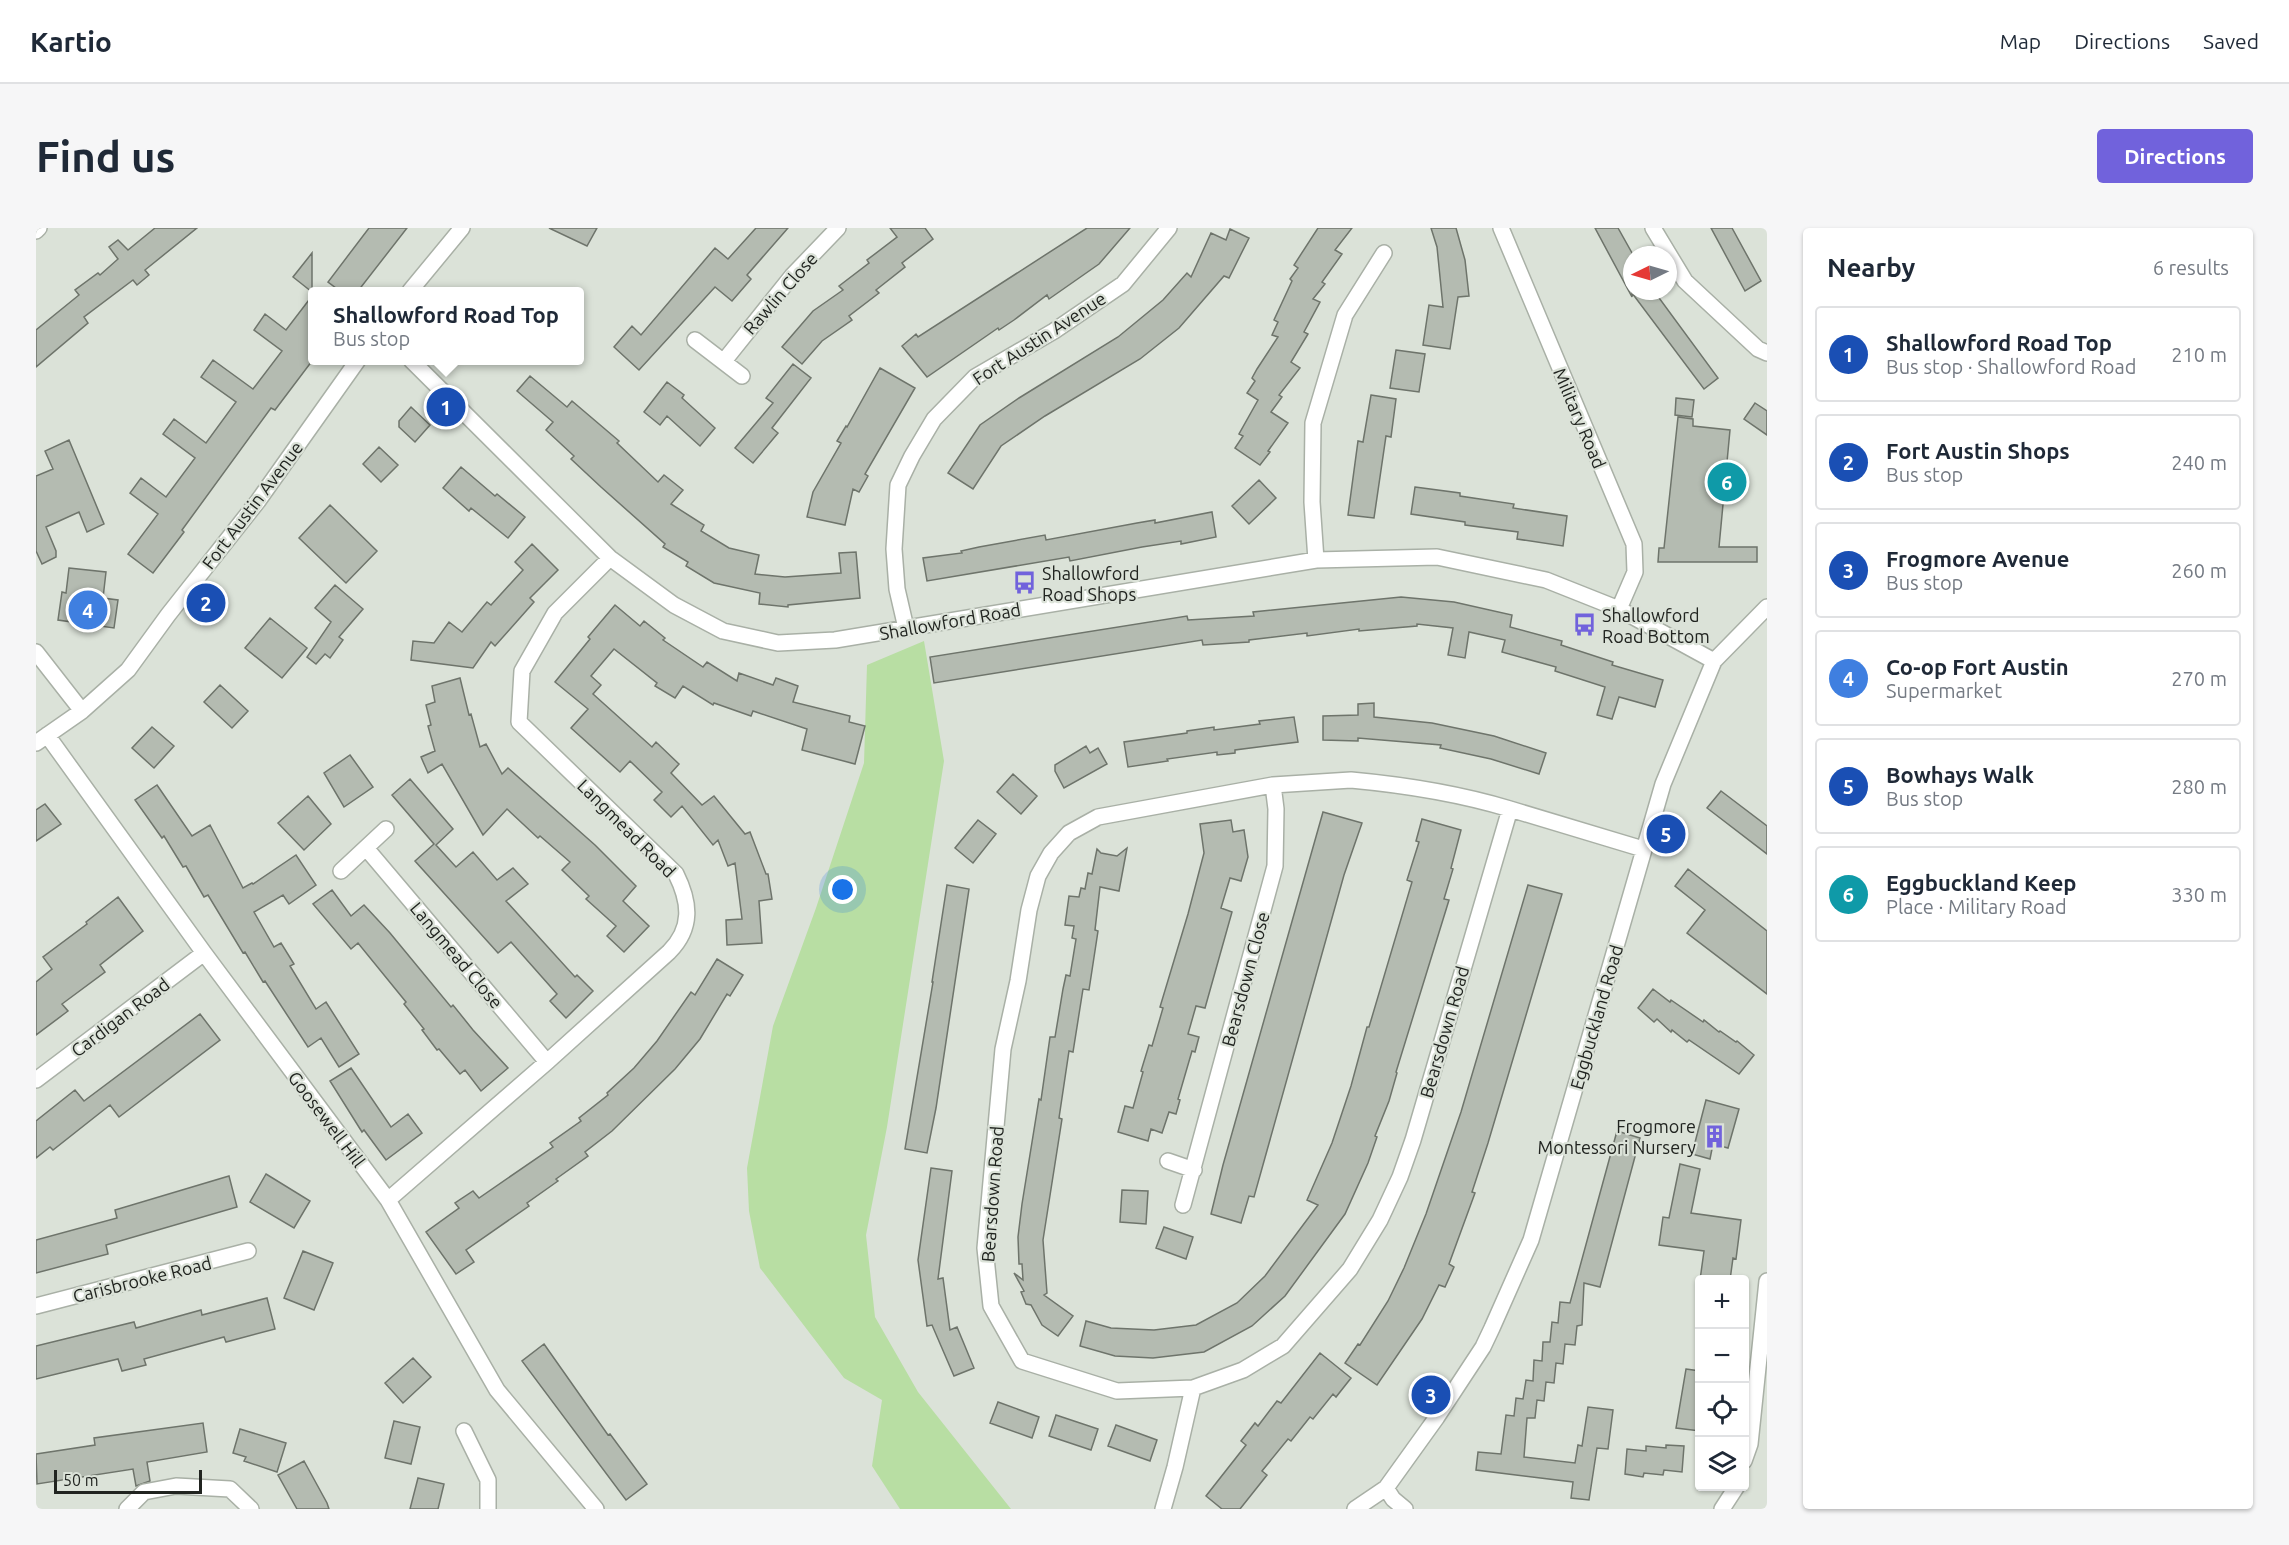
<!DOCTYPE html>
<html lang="en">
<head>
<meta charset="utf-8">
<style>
  :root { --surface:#fff; --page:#f6f6f7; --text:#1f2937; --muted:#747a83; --line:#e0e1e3; --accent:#7162dc }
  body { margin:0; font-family:Ubuntu,sans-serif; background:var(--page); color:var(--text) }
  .controls { position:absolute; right:18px; bottom:18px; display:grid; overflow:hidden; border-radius:6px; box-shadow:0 2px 4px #0004 }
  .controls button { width:54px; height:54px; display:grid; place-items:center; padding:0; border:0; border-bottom:2px solid var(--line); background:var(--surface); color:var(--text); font:30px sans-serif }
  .compass { position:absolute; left:1587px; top:18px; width:54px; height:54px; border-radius:50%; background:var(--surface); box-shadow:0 2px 4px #0004; rotate:265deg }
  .scale { position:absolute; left:18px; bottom:15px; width:148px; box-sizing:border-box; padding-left:6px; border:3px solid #212420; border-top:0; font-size:16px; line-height:21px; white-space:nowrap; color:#212420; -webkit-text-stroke:4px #dbe2d8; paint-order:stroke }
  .you { position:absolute; left:807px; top:662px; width:21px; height:21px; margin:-15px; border:4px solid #fff; border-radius:50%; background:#1a73e8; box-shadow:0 0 0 9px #1a73e833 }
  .badge { display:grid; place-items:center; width:39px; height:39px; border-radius:50%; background:var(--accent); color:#fff; font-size:20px; font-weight:700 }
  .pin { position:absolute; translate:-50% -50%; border:3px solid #fff; box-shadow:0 2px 6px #0006 }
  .popup { position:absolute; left:272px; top:59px; width:276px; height:78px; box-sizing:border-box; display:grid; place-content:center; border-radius:6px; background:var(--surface); filter:drop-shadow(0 2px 4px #0005); font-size:20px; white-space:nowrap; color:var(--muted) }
  .popup b { font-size:22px; color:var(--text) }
  .popup::after { content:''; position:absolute; left:50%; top:100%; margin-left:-12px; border:12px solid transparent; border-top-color:var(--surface) }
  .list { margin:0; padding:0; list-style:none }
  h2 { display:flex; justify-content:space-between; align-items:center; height:78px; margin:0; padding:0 24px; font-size:26px }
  h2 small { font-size:20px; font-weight:400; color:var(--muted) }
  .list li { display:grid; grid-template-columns:39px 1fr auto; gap:18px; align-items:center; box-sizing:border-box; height:96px; margin:0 12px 12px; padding:0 12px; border:2px solid var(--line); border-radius:6px }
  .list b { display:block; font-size:22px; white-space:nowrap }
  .list p { margin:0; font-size:20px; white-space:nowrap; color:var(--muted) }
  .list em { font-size:20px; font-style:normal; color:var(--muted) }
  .icon { flex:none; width:33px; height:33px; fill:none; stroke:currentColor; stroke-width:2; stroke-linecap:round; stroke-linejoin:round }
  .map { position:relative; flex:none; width:1731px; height:1281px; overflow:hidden; border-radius:6px }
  header { display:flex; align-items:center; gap:36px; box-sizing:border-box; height:84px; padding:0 30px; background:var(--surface); border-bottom:2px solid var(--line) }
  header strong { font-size:28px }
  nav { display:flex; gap:33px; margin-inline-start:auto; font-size:21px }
  .intro { display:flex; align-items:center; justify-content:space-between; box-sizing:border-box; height:144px; padding:0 36px }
  h1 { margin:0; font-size:42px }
  .button { padding:15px 27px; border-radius:6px; background:var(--accent); color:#fff; font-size:21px; font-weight:700 }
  main { display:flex; gap:36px; padding:0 36px }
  aside { flex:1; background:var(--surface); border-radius:6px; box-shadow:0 2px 4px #0004 }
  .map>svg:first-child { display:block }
  .green { fill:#b8dea3 }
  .building { fill:#b4bbb1; stroke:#6e746b; stroke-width:1.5 }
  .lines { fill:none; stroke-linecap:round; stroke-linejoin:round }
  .street-casing { stroke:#a9b0a6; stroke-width:18 }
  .street { stroke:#fff; stroke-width:15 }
  .labels { text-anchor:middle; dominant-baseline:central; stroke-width:4.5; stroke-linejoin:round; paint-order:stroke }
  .street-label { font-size:18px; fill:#212420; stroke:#dbe2d8 }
  .poi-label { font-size:18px; fill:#212420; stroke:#dbe2d8; text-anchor:start }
</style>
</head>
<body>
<header>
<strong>Kartio</strong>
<nav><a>Map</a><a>Directions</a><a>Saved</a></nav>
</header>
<div class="intro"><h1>Find us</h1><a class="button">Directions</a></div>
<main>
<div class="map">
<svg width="1731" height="1281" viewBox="0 0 1731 1281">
  <rect width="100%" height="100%" fill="#dbe2d8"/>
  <!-- green -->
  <path class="green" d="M888,413L908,533L851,899L830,1007L839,1089L882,1164L975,1281H864L836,1238L846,1172L808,1150L724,1040L713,983L711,940L737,798L780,680L828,535L831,437Z"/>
  <!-- building -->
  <path class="building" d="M119,0H161L109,42L113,47L101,57L97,52L48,89L52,95L0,139V102L43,67L39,62L62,45L64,47L82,31L73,19L82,12L92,22Z
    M333,0H371L322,63H304L292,54Z
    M513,0H561L551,18Z
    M720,0H752L711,47L715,51L696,73L679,59L603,142L578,119L596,98L605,107L679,20L692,31Z
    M854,0H889L897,11L866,35L869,39L840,62L843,65L813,88L816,92L786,113L766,136L746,119L777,83L807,62L803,58L833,35L831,32L861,9Z
    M1051,0H1094L1063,36L1013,71L1011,67L978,92L963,102L962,100L891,149L866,118L880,106L882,109Z
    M1282,0H1316L1299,22L1306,26L1286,54L1289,56L1277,71L1284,74L1268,104L1272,106L1255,134L1264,140L1243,167L1246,169L1235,184L1252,195L1232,223L1234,224L1224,237L1199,220L1207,208L1203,206L1222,172L1211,165L1219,153L1216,150L1221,141L1242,109L1236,107L1242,94L1238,92L1256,53L1254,51L1262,40L1258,37Z
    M1395,0H1420L1429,32L1433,68L1422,69L1414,121L1387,117L1393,77L1407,79L1401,19Z
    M1559,0H1582L1596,25V63H1618L1682,150L1668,161L1596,65V69Z
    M1675,0H1696L1725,53L1709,63Z
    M1194,1L1213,10L1193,50L1188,48L1143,100L1104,131L1009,188L965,218L937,261L912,245L944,197L983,170L1082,109L1127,72L1151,45L1155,49L1175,5L1190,12Z
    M276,25V64L257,49Z
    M276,68V133L239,182L235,180L146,302L148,304L117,345L92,326L122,286L94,265L105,250L130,269L159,230L127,206L138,191L170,215L200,174L165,149L177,132L217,161L246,123L218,102L229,86L250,102Z
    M1360,122L1389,126L1383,164L1354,160Z
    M757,136L775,150L736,200L742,205L717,235L699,220L737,175L730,170Z
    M844,140L879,160L829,246L832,248L823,264L817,261L809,297L771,289L777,264L805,215L801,213L810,198L811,199Z
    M494,148L531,179L536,173L583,213L581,215L622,254L628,247L647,262L635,276L668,297L665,303L693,320L723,327L719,346L749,349L805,345L803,325L820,324L824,370L752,377V379L723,376L724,365L678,355L650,338L652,334L627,319L629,316L565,259L535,231L538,228L510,202L517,194L481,163Z
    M631,154L648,167L646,170L679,200L664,218L631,188L624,197L608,184Z
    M1335,167L1360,171L1355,209L1350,208L1338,290L1312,287L1322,213L1327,214Z
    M1640,170L1658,172L1656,189L1639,187Z
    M1719,175L1731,183V207L1708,191Z
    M375,179L394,197L379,214L363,199V193Z
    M1642,189L1657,191V198L1694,202L1683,319H1721V334H1622L1623,320H1628Z
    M33,212L68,296L51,304L43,284L10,299L20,323V329L6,336L0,323V248L17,241L9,223Z
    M343,219L362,237L345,254L327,236Z
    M425,239L459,268L461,266L489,289L472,310L435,280L433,283L407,260Z
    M1223,252L1240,270L1213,296L1196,278Z
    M1379,259L1424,265V268L1478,276L1477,280L1531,288L1527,318L1481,311L1482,304L1429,297V294L1375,286Z
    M294,277L341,323L310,355L263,310Z
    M1176,284L1180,309L1145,316V313L1106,319L1034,333L1033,329L891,353L887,330L926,325L925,323L943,319L1009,307L1010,312L1101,295L1119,292V295Z
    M496,316L522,342L494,370L498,374L459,418L455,414L437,440L375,432L377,413L398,415L413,394L426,404L451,374L455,377L487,342L479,334Z
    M33,340L70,344L67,370L82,372L78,400L22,392L26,364L30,365Z
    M299,357L327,381L303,409L307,412L294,430L289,426L280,436L271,429L295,394L279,380Z
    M1365,369L1418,374L1476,387L1474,399L1526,413L1525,417L1577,434L1576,437L1627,452L1619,479L1583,469L1576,491L1561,487L1569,459L1519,443L1520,439L1466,424L1469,412L1433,404L1429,430L1412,427L1417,400L1381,396V398L1323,403V401L1271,408V405L1213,412V414L1167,417L1166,412L898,455L894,429L1151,388L1152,392L1218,388L1217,384Z
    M579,377L604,398L608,393L629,410L627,412L667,439L671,434L701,453L703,445L737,457L740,450L762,458L757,474L814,488L813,494L829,498L819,536L766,522L771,501L717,483L715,488L678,475L677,477L647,458L639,470L619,458L621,455L578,421L555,448L565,457L557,466L616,519L620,514L643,536L635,545L666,577L678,568L709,606L714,604L730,646H732L736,671L723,673L726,715L691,717L690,692L706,691L699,635L692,638L682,612L677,617L646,578L635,589L618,572L626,564L594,533L584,544L535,500L552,481L519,454L554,411L552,409Z
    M234,390L271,420L246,450L209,420Z
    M424,450L433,487L435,486L444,519L450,516L466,546L472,540L559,617L600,658L587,673L613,698L588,724L571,708L580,698L550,671L553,668L526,642L534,634L504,608L502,610L471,581L447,607L406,536L392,545L385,529L399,523L392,498L395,497L390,477L399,474L396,458Z
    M184,457L212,483L196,500L168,474Z
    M1338,475V489L1396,495L1458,508L1510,525L1503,546L1455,531L1404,520L1405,517L1322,510V513L1287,512V488L1322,487V476Z
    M1258,489L1262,514L1199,522V525L1181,527V524L1131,531L1132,533L1092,539L1088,514L1151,505V503L1178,499V502L1224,496L1223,493Z
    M116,499L138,518L118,540L96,520Z
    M1050,518L1054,525L1062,520L1071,536L1028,560L1019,543V537Z
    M314,527L337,559L308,579L288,545Z
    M977,546L1001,568L985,586L961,564Z
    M374,551L417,601L400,617L420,639L437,624L461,652L477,640L492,656L470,673L539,749L541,747L557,763L530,790L514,773L521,766L475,714L462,725L379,633L398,616L356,567Z
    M121,557L156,608L174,597L207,660L216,655L217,656L260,627L280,657L253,676L247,667L218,684L238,719L245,715L258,736L254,738L280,781L290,774L323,826L303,839L285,810L272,819L229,753L227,754L209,724L207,725L172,667L168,669L150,638L147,639L128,608L126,610L99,572Z
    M1685,563L1731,598V626L1671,580Z
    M272,568L295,596L268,622L242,595Z
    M9,576L25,596L0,613V582Z
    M1287,584L1326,595L1308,647L1218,969L1213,968L1205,995L1175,986L1187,937Z
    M1386,591L1425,602L1415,640L1417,641L1408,671L1413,672L1360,844L1361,845L1353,873L1339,908L1341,909L1332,935L1309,986L1249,1068L1216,1098L1168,1124L1117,1130L1079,1128L1044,1118L1050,1093L1075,1100L1118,1102L1160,1097L1201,1075L1229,1048L1282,977L1271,972L1296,915L1315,858L1331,799H1333L1376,654L1371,652L1383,614L1380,613Z
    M942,592L960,606L937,635L919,620Z
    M1195,592L1197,604L1208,602L1212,629L1205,653L1194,650L1185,680L1196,684L1169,780L1160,778L1152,806L1163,809L1159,824L1156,823L1142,871L1144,872L1140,886L1133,884L1126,905L1115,901L1112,913L1082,904L1089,878L1097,880L1107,844L1105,843L1113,817L1116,818L1127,780L1124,779L1152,686L1168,625L1164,596Z
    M1091,620L1083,663L1064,659L1059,702L1062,703L1053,762L1047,761L1037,824L1033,823L1023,890L1026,891L1007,1012L1011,1065L1008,1067L1037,1088L1022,1108L1006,1097L995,1077L990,1076L985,1064L988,1063L978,1045L987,1052L986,1036H983L982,1009L986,976L1003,871L1005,872L1014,809H1019L1027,761L1030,747L1034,748L1040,711L1036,710L1038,698L1029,697L1033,668L1043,669L1045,660L1049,661L1052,645L1056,646L1061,621L1065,625L1081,628Z
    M1652,641L1731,703V766L1651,705L1669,682L1639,658Z
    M911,657L933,661L900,880L891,925L869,921L897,754H896Z
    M1492,657L1526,666L1452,915L1436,964L1439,965L1413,1036L1418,1039L1409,1059L1403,1057L1386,1091L1341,1157L1309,1135L1322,1116L1324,1117L1352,1073L1368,1040L1390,986L1425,884Z
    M296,662L315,688L328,677L354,705L415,779L417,777L437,802L472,840L445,863L429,842L424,846L403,821L401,822L386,802L388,801L368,776L370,774L322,715L315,721L277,676Z
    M82,669L107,703L64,737L69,744L26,776L32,783L0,807V754L16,741L7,729L51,696L50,694Z
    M681,731L707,747L694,768L691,766L664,811L639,841L576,903L549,924L552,928L520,951L522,953L491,975L493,978L430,1022L438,1034L420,1046L390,1004L423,980L419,975L437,963L443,970L517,919L514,915L545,893L543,890L572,867L571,865L598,840L621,813L655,764L659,767Z
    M1617,761L1634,774L1635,772L1667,794L1668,792L1683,804L1684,803L1700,814L1701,813L1718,827L1703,846L1653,812L1651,814L1636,802L1635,804L1621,791L1618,794L1602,780Z
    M164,786L184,812L83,889L74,877L17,922L14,919L0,930V893L39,862L48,873Z
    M315,840L355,899L372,886L386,905L350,932L328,902L326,904L294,853Z
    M1670,872L1703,881L1692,920L1677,916L1674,931L1656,926Z
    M1581,903L1604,910L1564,1059L1548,1055L1546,1097L1541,1098L1539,1117L1529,1116L1527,1136L1520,1135L1518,1155L1510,1154L1508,1173L1501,1172L1499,1190H1491L1488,1229L1539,1235L1542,1217L1546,1218L1552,1179L1577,1182L1572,1221L1561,1220L1553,1272L1535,1270L1537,1254L1440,1242L1442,1224L1465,1226L1470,1187L1478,1188L1480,1170L1487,1171L1490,1152L1497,1153L1498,1132L1506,1133L1507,1114H1514L1516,1094L1522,1095L1524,1074L1534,1075Z
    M1644,936L1664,941L1655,985L1705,992L1700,1031L1697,1030L1694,1052H1664L1668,1023L1623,1017L1627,989L1633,990Z
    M895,940L916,943L902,1051L907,1050L914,1102L921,1099L938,1140L918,1148L896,1097L891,1098L882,1032Z
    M230,946L274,973L258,1000L214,974Z
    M193,948L201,979L70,1017L72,1026L0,1045V1012L81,990L79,982Z
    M1086,962L1112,963L1110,996L1084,994Z
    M1128,999L1157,1009L1150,1031L1120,1020Z
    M267,1023L297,1035L278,1082L248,1070Z
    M231,1070L239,1101L190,1114L188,1109L108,1131L110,1137L86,1143L82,1131L0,1151V1118L98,1094L100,1100L165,1082L166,1087Z
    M508,1116L572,1207L574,1206L611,1256L590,1272L486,1133Z
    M1284,1125L1315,1150L1300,1169L1297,1166L1277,1191L1274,1189L1255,1213L1252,1211L1226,1243L1231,1247L1204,1281H1186L1170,1268L1210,1217L1205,1213L1219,1195L1222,1198L1241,1173L1245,1175Z
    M377,1130L395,1149L367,1175L349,1155Z
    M1650,1141L1664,1143V1203L1640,1200Z
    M962,1174L1003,1189L996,1210L954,1195Z
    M1020,1187L1062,1201L1055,1222L1013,1208Z
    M358,1193L384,1199L375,1236L349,1230Z
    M167,1195L171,1224L111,1234L114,1253L100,1258L97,1241L1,1256L0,1226L59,1217L58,1210Z
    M1080,1197L1121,1212L1114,1233L1072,1218Z
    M204,1201L250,1215L241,1244L208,1233L210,1229L197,1225Z
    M1630,1217L1648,1218L1646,1244L1628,1242L1627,1247L1608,1245L1607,1249L1589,1246L1591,1221L1610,1223V1218L1630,1220Z
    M268,1233L291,1275L293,1281H261L242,1247Z
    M382,1250L408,1256L402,1281H374Z"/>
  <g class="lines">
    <defs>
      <path id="street" d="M1465,0L1598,316L1599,344L1583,381
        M1617,0L1649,53L1722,121L1731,125
        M0,3L3,0
        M374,63L426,0
        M659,112L706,148
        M375,132L574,330L638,377L687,403L742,415L799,412L1280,332L1401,329L1510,352L1583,381L1678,433
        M688,133L756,48L802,0
        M1280,332L1276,274L1277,195L1309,87L1348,25
        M870,400L861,361L858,321L862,257L876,228L898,191L939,149L1018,103L1087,56L1133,0
        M0,424L46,483
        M11,507L168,725L352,972L461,1162L560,1281
        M0,515L46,483L92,442L132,387L222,273L322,132
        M1315,552C1369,557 1421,565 1474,581L1377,912L1364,949L1344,992L1314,1041L1247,1118L1207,1142L1157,1160L1081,1163L986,1133L955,1078L949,1020L967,821L982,753L993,682L1002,648L1015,625L1033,605L1062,589L1237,557Z
        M1474,581L1607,621
        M330,620L511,834
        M305,643L350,601
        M0,852L168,725
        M1132,933L1158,942
        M352,972L511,834L633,724C657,700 654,674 640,646L483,494L486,443L519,385L574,330
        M1147,977L1239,638L1240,581L1237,557
        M0,1078L212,1023
        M428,1203L452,1252V1281
        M1708,1233L1714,1216L1731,1053
        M1350,1260L1357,1271L1369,1281
        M91,1281L108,1264L140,1258L194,1261L215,1281
        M1127,1281L1139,1239L1157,1160
        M1319,1281L1350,1260L1401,1189L1447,1119L1456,1100L1495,1012L1627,556L1678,433L1731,379
        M1686,1281L1701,1258"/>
    </defs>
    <!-- street casing -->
    <use href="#street" class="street-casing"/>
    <!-- street -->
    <use href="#street" class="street"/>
  </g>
  <!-- icons -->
  <defs>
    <symbol id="bus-bare" viewBox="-9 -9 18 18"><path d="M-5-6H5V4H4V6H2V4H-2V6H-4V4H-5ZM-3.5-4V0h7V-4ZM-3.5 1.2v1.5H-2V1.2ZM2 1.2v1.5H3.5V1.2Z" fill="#7162dc" stroke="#dbe2d8" stroke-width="2.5" paint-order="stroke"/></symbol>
    <symbol id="building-bare" viewBox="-9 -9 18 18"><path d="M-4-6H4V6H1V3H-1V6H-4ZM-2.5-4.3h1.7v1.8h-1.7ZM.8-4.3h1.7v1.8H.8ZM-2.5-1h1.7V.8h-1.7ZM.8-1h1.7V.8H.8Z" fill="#7162dc" stroke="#dbe2d8" stroke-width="2.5" paint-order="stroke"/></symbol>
  </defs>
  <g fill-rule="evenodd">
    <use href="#bus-bare" x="972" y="338" width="33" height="33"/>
    <use href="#bus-bare" x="1532" y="380" width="33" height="33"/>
    <use href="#building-bare" x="1662" y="892" width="33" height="33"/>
  </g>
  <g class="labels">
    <!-- street labels -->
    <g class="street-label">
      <text transform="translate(744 65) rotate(-49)">Rawlin Close</text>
      <text transform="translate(1003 110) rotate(-33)">Fort Austin Avenue</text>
      <text transform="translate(1544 190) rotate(67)">Military Road</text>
      <text transform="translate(216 277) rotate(-53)">Fort Austin Avenue</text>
      <text transform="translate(914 393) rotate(-10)">Shallowford Road</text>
      <text transform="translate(591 600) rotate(45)">Langmead Road</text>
      <text transform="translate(421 727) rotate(50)">Langmead Close</text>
      <text transform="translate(1209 751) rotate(-75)">Bearsdown Close</text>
      <text transform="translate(84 789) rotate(-37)">Cardigan Road</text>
      <text transform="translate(1560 789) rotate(-74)">Eggbuckland Road</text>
      <text transform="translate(1408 804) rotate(-74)">Bearsdown Road</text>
      <text transform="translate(291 891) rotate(53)">Goosewell Hill</text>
      <text transform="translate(956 966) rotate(-86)">Bearsdown Road</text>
      <text transform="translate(106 1051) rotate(-14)">Carisbrooke Road</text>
    </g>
    <!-- poi labels -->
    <g class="poi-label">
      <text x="1006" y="345">Shallowford<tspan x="1006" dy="21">Road Shops</tspan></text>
      <text x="1566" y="387">Shallowford<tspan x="1566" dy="21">Road Bottom</tspan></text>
      <text x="1660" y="898" text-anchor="end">Frogmore<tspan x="1660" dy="21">Montessori Nursery</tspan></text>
    </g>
  </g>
</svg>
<div class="controls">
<button>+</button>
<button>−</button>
<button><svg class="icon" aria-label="locate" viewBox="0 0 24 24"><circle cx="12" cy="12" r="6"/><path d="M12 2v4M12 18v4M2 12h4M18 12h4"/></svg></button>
<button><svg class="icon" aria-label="layers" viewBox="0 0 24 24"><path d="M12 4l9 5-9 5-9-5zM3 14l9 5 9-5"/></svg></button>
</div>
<svg class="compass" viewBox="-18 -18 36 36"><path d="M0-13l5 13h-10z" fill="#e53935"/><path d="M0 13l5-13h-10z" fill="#747a83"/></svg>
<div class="scale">50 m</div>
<div class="you"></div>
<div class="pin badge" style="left:410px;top:179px;background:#1a4fb4">1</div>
<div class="popup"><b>Shallowford Road Top</b>Bus stop</div>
<div class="pin badge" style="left:170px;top:375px;background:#1a4fb4">2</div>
<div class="pin badge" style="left:1395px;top:1167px;background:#1a4fb4">3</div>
<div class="pin badge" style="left:52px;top:382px;background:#3f7fe0">4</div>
<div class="pin badge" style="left:1630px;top:606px;background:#1a4fb4">5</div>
<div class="pin badge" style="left:1691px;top:254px;background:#0f9aa8">6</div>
</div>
<aside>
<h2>Nearby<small>6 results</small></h2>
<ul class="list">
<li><span class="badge" style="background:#1a4fb4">1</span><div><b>Shallowford Road Top</b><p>Bus stop · Shallowford Road</p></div><em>210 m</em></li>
<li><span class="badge" style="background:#1a4fb4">2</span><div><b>Fort Austin Shops</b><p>Bus stop</p></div><em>240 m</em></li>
<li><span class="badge" style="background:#1a4fb4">3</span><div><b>Frogmore Avenue</b><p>Bus stop</p></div><em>260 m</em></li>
<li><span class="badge" style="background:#3f7fe0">4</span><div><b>Co-op Fort Austin</b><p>Supermarket</p></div><em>270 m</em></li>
<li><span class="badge" style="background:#1a4fb4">5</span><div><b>Bowhays Walk</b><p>Bus stop</p></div><em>280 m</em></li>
<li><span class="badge" style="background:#0f9aa8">6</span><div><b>Eggbuckland Keep</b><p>Place · Military Road</p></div><em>330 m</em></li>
</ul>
</aside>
</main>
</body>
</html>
